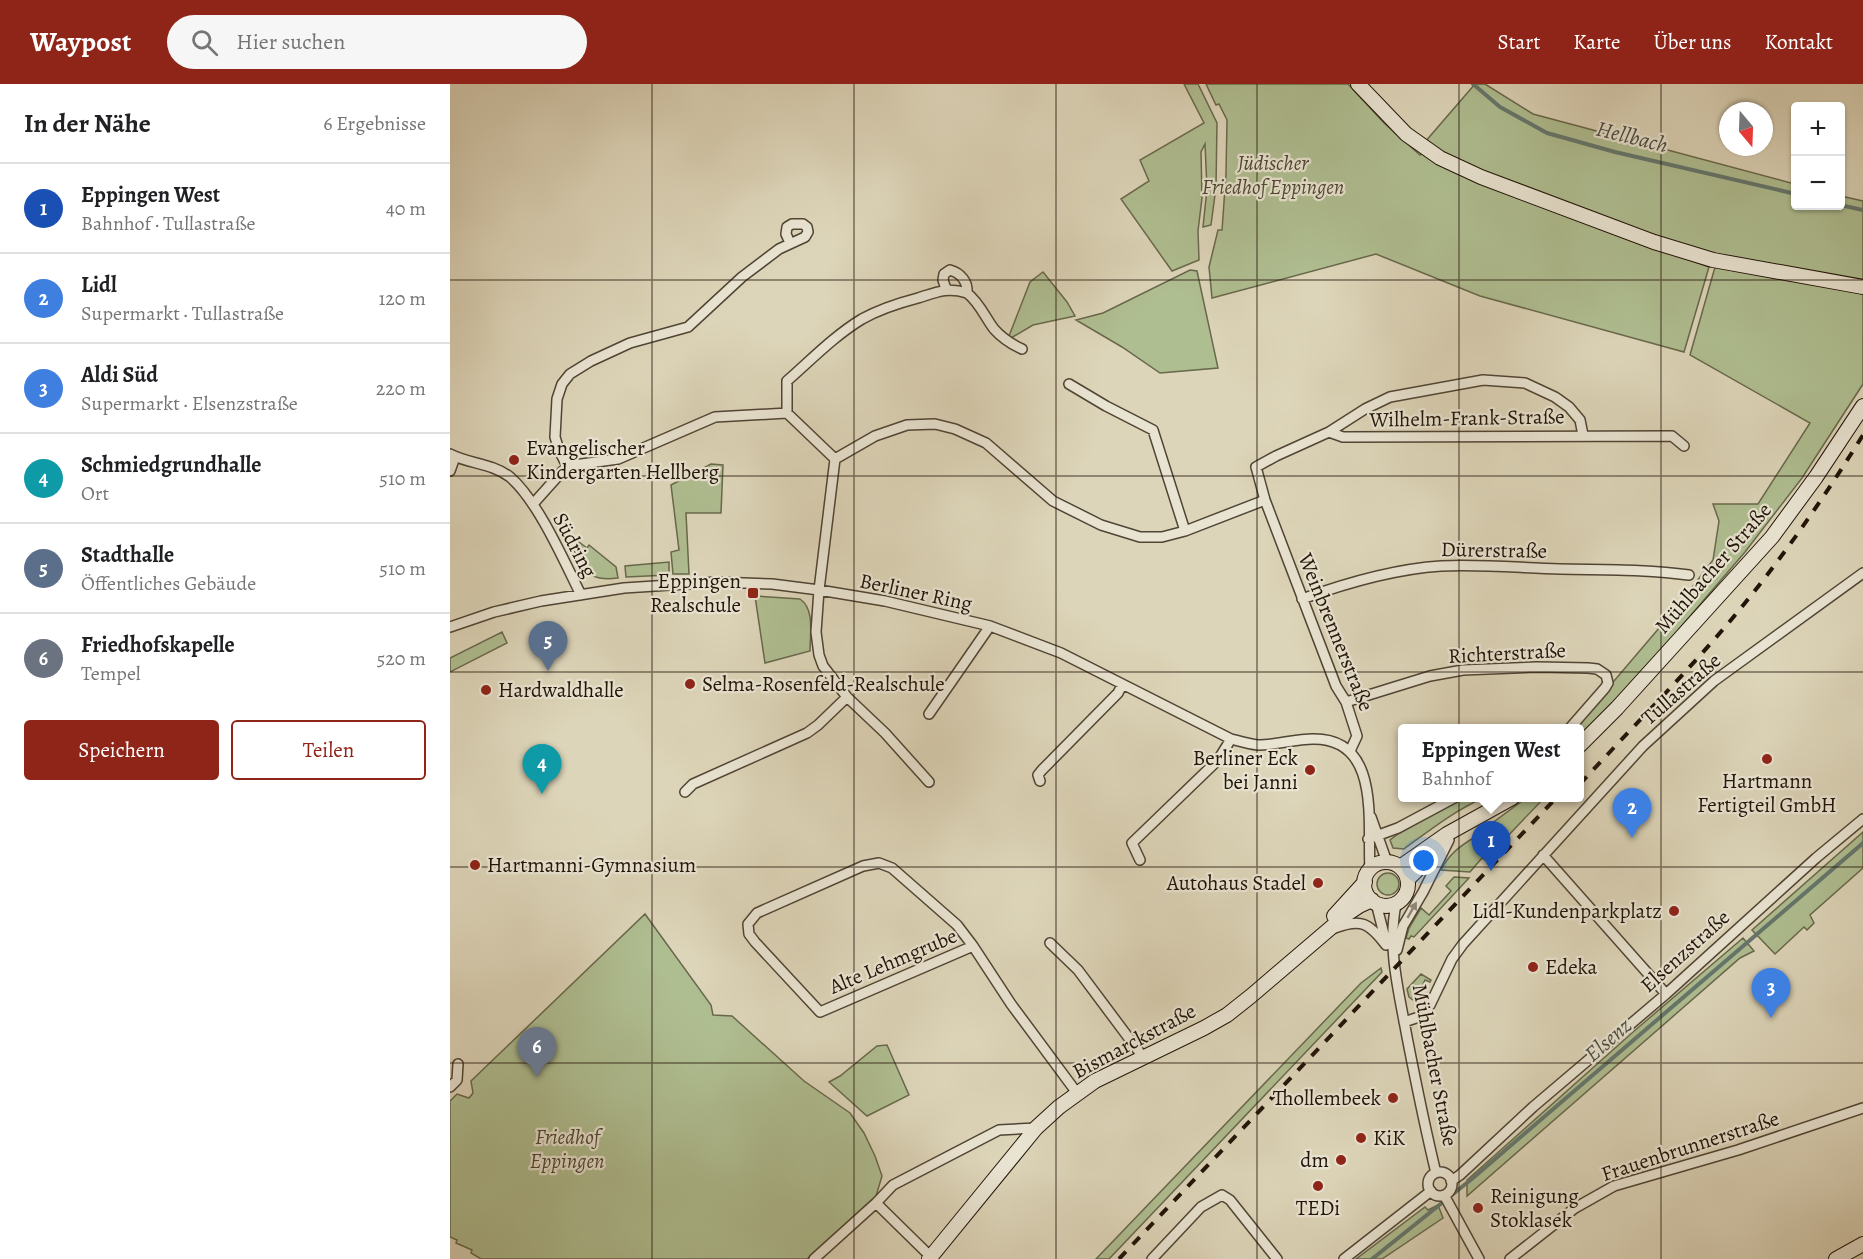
<!DOCTYPE html>
<html lang="de">
<head>
<meta charset="utf-8">
<style>
  :root { --surface:#fff; --page:#f6f6f6; --text:#202124; --muted:#757577; --line:#e0e0e0; --accent:#8f2418 }
  body { margin:0; font-family:Alegreya,serif; background:var(--page); color:var(--text) }
  .controls { position:absolute; right:18px; top:18px; display:grid; overflow:hidden; border-radius:6px; box-shadow:0 2px 4px #0004 }
  .controls button { width:54px; height:54px; display:grid; place-items:center; padding:0; border:0; border-bottom:2px solid var(--line); background:var(--surface); color:var(--text); font:30px sans-serif }
  .compass { position:absolute; left:1269px; top:18px; width:54px; height:54px; border-radius:50%; background:var(--surface); box-shadow:0 2px 4px #0004; rotate:161deg }
  .you { position:absolute; left:974px; top:777px; width:21px; height:21px; margin:-15px; border:4px solid #fff; border-radius:50%; background:#1a73e8; box-shadow:0 0 0 9px #1a73e833 }
  .badge { display:grid; place-items:center; width:39px; height:39px; border-radius:50%; background:var(--accent); color:#fff; font-size:20px; font-weight:700 }
  .pin { position:absolute; translate:-50% -50px; filter:drop-shadow(0 2px 3px #0008) }
  .pin::after { content:''; position:absolute; top:32px; width:21px; height:18px; background:inherit; clip-path:polygon(0 0,100% 0,50% 100%) }
  .popup { position:absolute; left:948px; top:640px; width:186px; height:78px; box-sizing:border-box; display:grid; place-content:center; border-radius:6px; background:var(--surface); filter:drop-shadow(0 2px 4px #0005); font-size:20px; white-space:nowrap; color:var(--muted) }
  .popup b { font-size:22px; color:var(--text) }
  .popup::after { content:''; position:absolute; left:50%; top:100%; margin-left:-12px; border:12px solid transparent; border-top-color:var(--surface) }
  .list { margin:0; padding:0; list-style:none }
  h2 { display:flex; justify-content:space-between; align-items:center; height:78px; margin:0; padding:0 24px; font-size:26px }
  h2 small { font-size:20px; font-weight:400; color:var(--muted) }
  .list li { display:grid; grid-template-columns:39px 1fr auto; gap:18px; align-items:center; box-sizing:border-box; height:90px; padding:0 24px; border-top:2px solid var(--line) }
  .list b { display:block; font-size:22px; white-space:nowrap }
  .list p { margin:0; font-size:20px; white-space:nowrap; color:var(--muted) }
  .list em { font-size:20px; font-style:normal; color:var(--muted) }
  .actions { display:flex; gap:12px; padding:18px 24px }
  .actions a { flex:1; padding:14px 0; border:2px solid var(--accent); border-radius:6px; text-align:center; font-size:21px; color:var(--accent) }
  .actions .main { background:var(--accent); color:#fff }
  .icon { flex:none; width:33px; height:33px; fill:none; stroke:currentColor; stroke-width:2; stroke-linecap:round; stroke-linejoin:round }
  .map { position:relative; flex:none; width:1413px; height:1175px; overflow:hidden }
  header { display:flex; align-items:center; gap:36px; box-sizing:border-box; height:84px; padding:0 30px; background:var(--accent); color:#fff }
  header strong { font-size:28px }
  nav { display:flex; gap:33px; margin-inline-start:auto; font-size:21px }
  .search { width:420px; height:54px; background:var(--page); display:flex; align-items:center; gap:15px; box-sizing:border-box; padding:0 21px; border-radius:33px; color:var(--muted); font-size:22px }
  main { display:flex }
  aside { flex:1; background:var(--surface) }
  .map>svg:first-child { display:block }
  .green { fill:#afbe91; stroke:#68684c; stroke-width:1.5 }
  .lines { fill:none; stroke-linecap:round; stroke-linejoin:round }
  .stream { stroke:#65776d; stroke-width:4 }
  .street-casing { stroke:#504434; stroke-width:12 }
  .secondary-casing { stroke:#211308; stroke-width:16 }
  .street { stroke:#e9e4d2; stroke-width:9 }
  .secondary { stroke:#e9e4d2; stroke-width:14 }
  .rail { stroke:#211308; stroke-width:4; stroke-dasharray:10 10; stroke-linecap:butt }
  .oneway { fill:#8f8677 }
  .grid { fill:none; stroke:#211308; stroke-width:1.5; stroke-opacity:0.55 }
  .poi-dot { fill:#8f2418; stroke:#e9e4d2; stroke-width:2 }
  .labels { text-anchor:middle; dominant-baseline:central; stroke-width:4.5; stroke-linejoin:round; paint-order:stroke }
  .park-label { font-size:21px; font-style:italic; fill:#4c4631; stroke:#e9e4d2 }
  .street-label { font-size:21px; fill:#211308; stroke:#e9e4d2 }
  .poi-label { font-size:21px; fill:#211308; stroke:#e9e4d2; text-anchor:start }
  .water-label { font-size:22px; font-style:italic; fill:#494d43; stroke:#e9e4d2 }
</style>
</head>
<body>
<header>
<strong>Waypost</strong>
<div class="search"><svg class="icon" aria-label="search" viewBox="0 0 24 24"><circle cx="10" cy="10" r="6"/><path d="M15 15l6 6"/></svg>Hier suchen</div>
<nav><a>Start</a><a>Karte</a><a>Über uns</a><a>Kontakt</a></nav>
</header>
<main>
<aside>
<h2>In der Nähe<small>6 Ergebnisse</small></h2>
<ul class="list">
<li><span class="badge" style="background:#1a4fb4">1</span><div><b>Eppingen West</b><p>Bahnhof · Tullastraße</p></div><em>40 m</em></li>
<li><span class="badge" style="background:#3f7fe0">2</span><div><b>Lidl</b><p>Supermarkt · Tullastraße</p></div><em>120 m</em></li>
<li><span class="badge" style="background:#3f7fe0">3</span><div><b>Aldi Süd</b><p>Supermarkt · Elsenzstraße</p></div><em>220 m</em></li>
<li><span class="badge" style="background:#0f9aa8">4</span><div><b>Schmiedgrundhalle</b><p>Ort</p></div><em>510 m</em></li>
<li><span class="badge" style="background:#5c6f8a">5</span><div><b>Stadthalle</b><p>Öffentliches Gebäude</p></div><em>510 m</em></li>
<li><span class="badge" style="background:#6b7280">6</span><div><b>Friedhofskapelle</b><p>Tempel</p></div><em>520 m</em></li>
</ul>
<div class="actions"><a class="main">Speichern</a><a>Teilen</a></div>
</aside>
<div class="map">
<svg width="1413" height="1175" viewBox="0 0 1413 1175">
  <rect width="100%" height="100%" fill="#ddd5b9"/>
  <filter id="stains"><feTurbulence type="fractalNoise" baseFrequency=".00333" numOctaves="4"/><feColorMatrix values="0 0 0 0 .2 0 0 0 0 .09 0 0 0 0 .02 0 0 0 .5 -.17"/></filter>
  <radialGradient id="worn" r=".72"><stop offset=".6" stop-color="#630" stop-opacity="0"/><stop offset="1" stop-color="#630" stop-opacity=".3"/></radialGradient>
  <!-- green -->
  <path class="green" d="M734,0H748L767,39L766,103L761,141L753,143L757,105L755,60L751,68L752,114L748,147L749,176L722,187L671,115L699,97L690,76L754,39Z
    M756,0H898L934,39L970,71L980,62L975,58L1019,7L1025,0H1035L1083,30L1345,100L1346,122H1390L1391,112L1413,117V196L1184,156L1259,183L1234,268L1030,212L926,170L762,214L759,183L768,146H772L776,90L777,36L769,20L766,21Z
    M1265,183L1365,200L1413,210V300L1352,394L1295,468L1217,559L1130,654V644H1124L1227,523L1263,476L1269,437L1263,420H1308L1360,339L1240,271Z
    M740,186L747,187L768,284L710,289L672,263L626,236L653,229Z
    M593,188L617,218L625,232L583,241L561,254L559,252L580,198Z
    M261,380L273,381L271,429H236L239,490H223L221,468L229,466L221,401Z
    M129,458L137,464L139,461L166,483L168,494C137,498 136,486 122,463Z
    M219,478V491L176,493L175,482Z
    M305,512L350,515C365,525 360,550 360,567L315,579Z
    M52,548L57,559L0,588V574Z
    M1012,714H1033C1004,727 980,746 954,765L943,764L940,756L948,750Z
    M1076,714H1094L1035,776L1032,774L1020,788L991,786C999,770 1010,762 1025,753L1027,755L1036,749L1035,747L1042,742L1041,740Z
    M1413,748V784L1360,831L1364,839L1357,846L1354,843L1325,870L1302,846Z
    M927 800a11 11 0 1 1 22 0a11 11 0 1 1-22 0Z
    M1004,793L1019,794L964,853L961,852L959,855L956,854L959,844L971,824L979,831L1001,807L996,802Z
    M195,830L261,921L263,931L282,932L354,997L400,1029L414,1049L425,1072L432,1092L426,1112L357,1175H31L21,1169L22,1166L6,1159L7,1156L0,1153V1017L7,1010L19,1014L23,1009L21,997Z
    M1293,854L1304,867L1290,874L1017,1112V1096L1183,948Z
    M931,884L932,888L659,1175H646L911,899Z
    M971,890L981,896L980,898L975,896L968,911L973,914L966,918L959,913L957,905Z
    M437,961L459,1011L417,1032L379,998L390,992L427,962Z
    M988,1121L993,1134L932,1175H906L975,1123L978,1126Z"/>
  <g class="lines">
    <!-- stream -->
    <path class="stream" d="M1023,0L1050,23L1097,49L1165,68L1346,110
      M1390,121L1413,126
      M922,1175L1023,1094L1413,759"/>
    <defs>
      <path id="street" d="M517,209C529,218 535,233 544,245C552,254 561,260 572,265
        M619,300L656,322L703,346L735,447
        M337,329V297C361,276 384,252 412,235C428,226 449,219 468,214C487,208 497,203 517,209C518,198 511,189 500,186L494,190L493,196L496,205
        M879,348L915,325L940,313L1033,296L1075,299L1105,313L1119,323L1130,336L1133,351
        M0,370C19,380 42,379 60,393C88,417 114,477 131,511
        M117,382L109,366L105,353L107,315L112,300L120,290L141,277L180,259L238,243L292,193L329,165L355,153L358,148L357,143L353,140H342L337,143L336,150L340,159
        M0,387L5,373
        M83,420L117,382L168,375L265,333L337,329L385,375
        M852,515C896,499 944,485 991,482C1031,480 1071,484 1110,485C1153,486 1197,485 1239,491
        M0,543L44,528L91,517L174,504L267,498L322,500L369,506L435,517L540,542L611,569L781,655C789,657 799,660 808,661C826,661 845,655 863,655C932,654 917,741 920,786
        M896,618L980,592L1013,586L1087,583L1138,584L1147,585L1156,591L1158,599L1155,604L1120,644
        M479,630L540,542
        M900,667L907,652L896,618L886,602L815,416L806,383L826,372L879,348L893,353L1222,352L1234,362
        M590,697L588,691L592,686L668,609L672,601
        M479,698L435,649L397,613L373,582L369,571L366,548L369,506L385,375L425,352L457,341L485,340L505,345L536,359L603,417L651,441L690,453H712L735,447L815,416
        M235,708L243,700L357,649L368,641L397,613
        M921,733L937,778
        M918,755L948,744L1004,714
        M1093,771L1216,910
        M690,776L682,759L768,676L781,655
        M926,819L936,858
        M946,820C937,865 949,908 957,953C966,999 975,1044 986,1089
        M885,844C911,834 919,839 936,861
        M600,859L628,886L693,973
        M523,862L507,841L442,784L429,779L413,782L307,829L298,840L299,850L305,858L370,928L523,862L561,920L627,1009
        M947,866L953,842L973,808L999,756
        M954,938L969,933L980,921L1002,875L1013,860L1193,662L1264,597L1413,489
        M0,1003L7,996L8,980
        M978 1100a12 12 0 1 1 24 0a12 12 0 1 1-24 0Z
        M1001,1097L1010,1091L1083,1023L1216,910L1366,774L1413,735
        M994,1111L1029,1175
        M426,1119L483,1175
        M364,1175L426,1119L443,1101L549,1046L586,1044
        M702,1175L751,1123L772,1111L780,1116L827,1175
        M894,1175L981,1107
        M1060,1175L1125,1124L1164,1102L1288,1066L1413,1024"/>
      <path id="secondary" d="M908,0L956,50L990,74L1031,93L1204,158L1263,176L1413,203
        M1130,661L1167,624L1322,453L1366,393L1413,322
        M914 800a22 22 0 1 1 44 0a22 22 0 1 1-44 0Z
        M950,783L997,750L1062,714
        M958,795L988,765
        M884,832L915,798
        M479,1175L586,1044L609,1023L645,997L754,944L777,931L801,912L897,830L909,822L922,816
        M1386,1175L1413,1160"/>
    </defs>
    <!-- street casing -->
    <use href="#street" class="street-casing"/>
    <!-- secondary casing -->
    <use href="#secondary" class="secondary-casing"/>
    <!-- street -->
    <use href="#street" class="street"/>
    <!-- secondary -->
    <use href="#secondary" class="secondary"/>
    <!-- rail -->
    <path class="rail" d="M1130,700C1185,640 1244,582 1295,519C1338,466 1377,409 1413,351
      M669,1175L1106,714"/>
  </g>
  <!-- one-way arrows -->
  <defs><path id="oneway-solid" d="M-6-.8H1V-3.2L6.5 0L1 3.2V.8H-6Z" transform="scale(1.5)"/></defs>
  <use class="oneway" href="#oneway-solid" transform="translate(962 826) rotate(-60)"/>
  <!-- grid -->
  <path class="grid" d="M202,0V1175M404,0V1175M606,0V1175M807,0V1175M1009,0V1175M1211,0V1175M0,196H1413M0,392H1413M0,588H1413M0,783H1413M0,979H1413"/>
  <!-- markers -->
  <g class="poi-dot">
    <circle cx="64" cy="376" r="6"/>
    <rect x="297" y="503" width="12" height="12" rx="3"/>
    <circle cx="240" cy="600" r="6"/>
    <circle cx="36" cy="606" r="6"/>
    <circle cx="1317" cy="675" r="6"/>
    <circle cx="860" cy="686" r="6"/>
    <circle cx="25" cy="781" r="6"/>
    <circle cx="868" cy="799" r="6"/>
    <circle cx="1224" cy="827" r="6"/>
    <circle cx="1083" cy="883" r="6"/>
    <circle cx="943" cy="1014" r="6"/>
    <circle cx="911" cy="1054" r="6"/>
    <circle cx="891" cy="1076" r="6"/>
    <circle cx="868" cy="1102" r="6"/>
    <circle cx="1028" cy="1124" r="6"/>
  </g>
  <g class="labels">
    <!-- park labels -->
    <g class="park-label">
      <text x="823" y="79">Jüdischer<tspan x="823" dy="24">Friedhof Eppingen</tspan></text>
      <text x="117" y="1053">Friedhof<tspan x="117" dy="24">Eppingen</tspan></text>
    </g>
    <!-- street labels -->
    <g class="street-label">
      <text transform="translate(1017 334) rotate(-1)">Wilhelm-Frank-Straße</text>
      <text transform="translate(125 461) rotate(62)">Südring</text>
      <text transform="translate(1044 466) rotate(1)">Dürerstraße</text>
      <text transform="translate(1263 484) rotate(-49)">Mühlbacher Straße</text>
      <text transform="translate(466 508) rotate(12)">Berliner Ring</text>
      <text transform="translate(886 548) rotate(68)">Weinbrennerstraße</text>
      <text transform="translate(1057 569) rotate(-3)">Richterstraße</text>
      <text transform="translate(1231 605) rotate(-41)">Tullastraße</text>
      <text transform="translate(1235 867) rotate(-42)">Elsenzstraße</text>
      <text transform="translate(443 877) rotate(-23)">Alte Lehmgrube</text>
      <text transform="translate(684 957) rotate(-28)">Bismarckstraße</text>
      <text transform="translate(985 981) rotate(79)">Mühlbacher Straße</text>
      <text transform="translate(1240 1062) rotate(-18)">Frauenbrunnerstraße</text>
    </g>
    <!-- poi labels -->
    <g class="poi-label">
      <text x="76" y="364">Evangelischer<tspan x="76" dy="24">Kindergarten Hellberg</tspan></text>
      <text x="291" y="497" text-anchor="end">Eppingen<tspan x="291" dy="24">Realschule</tspan></text>
      <text x="252" y="600">Selma-Rosenfeld-Realschule</text>
      <text x="48" y="606">Hardwaldhalle</text>
      <text x="848" y="674" text-anchor="end">Berliner Eck<tspan x="848" dy="24">bei Janni</tspan></text>
      <text x="1317" y="697" text-anchor="middle">Hartmann<tspan x="1317" dy="24">Fertigteil GmbH</tspan></text>
      <text x="37" y="781">Hartmanni-Gymnasium</text>
      <text x="856" y="799" text-anchor="end">Autohaus Stadel</text>
      <text x="1212" y="827" text-anchor="end">Lidl-Kundenparkplatz</text>
      <text x="1095" y="883">Edeka</text>
      <text x="931" y="1014" text-anchor="end">Thollembeek</text>
      <text x="923" y="1054">KiK</text>
      <text x="879" y="1076" text-anchor="end">dm</text>
      <text x="1040" y="1112">Reinigung<tspan x="1040" dy="24">Stoklasek</tspan></text>
      <text x="868" y="1124" text-anchor="middle">TEDi</text>
    </g>
    <!-- water labels -->
    <g class="water-label">
      <text transform="translate(1182 53) rotate(14)">Hellbach</text>
      <text transform="translate(1158 956) rotate(-41)">Elsenz</text>
    </g>
  </g>
  <rect width="100%" height="100%" filter="url(#stains)"/>
  <rect width="100%" height="100%" fill="url(#worn)"/>
</svg>
<div class="controls">
<button>+</button>
<button>−</button>
</div>
<svg class="compass" viewBox="-18 -18 36 36"><path d="M0-13l5 13h-10z" fill="#e53935"/><path d="M0 13l5-13h-10z" fill="#757577"/></svg>
<div class="you"></div>
<div class="pin badge" style="left:1041px;top:787px;background:#1a4fb4">1</div>
<div class="popup"><b>Eppingen West</b>Bahnhof</div>
<div class="pin badge" style="left:1182px;top:754px;background:#3f7fe0">2</div>
<div class="pin badge" style="left:1321px;top:934px;background:#3f7fe0">3</div>
<div class="pin badge" style="left:92px;top:710px;background:#0f9aa8">4</div>
<div class="pin badge" style="left:98px;top:587px;background:#5c6f8a">5</div>
<div class="pin badge" style="left:87px;top:993px;background:#6b7280">6</div>
</div>
</main>
</body>
</html>
